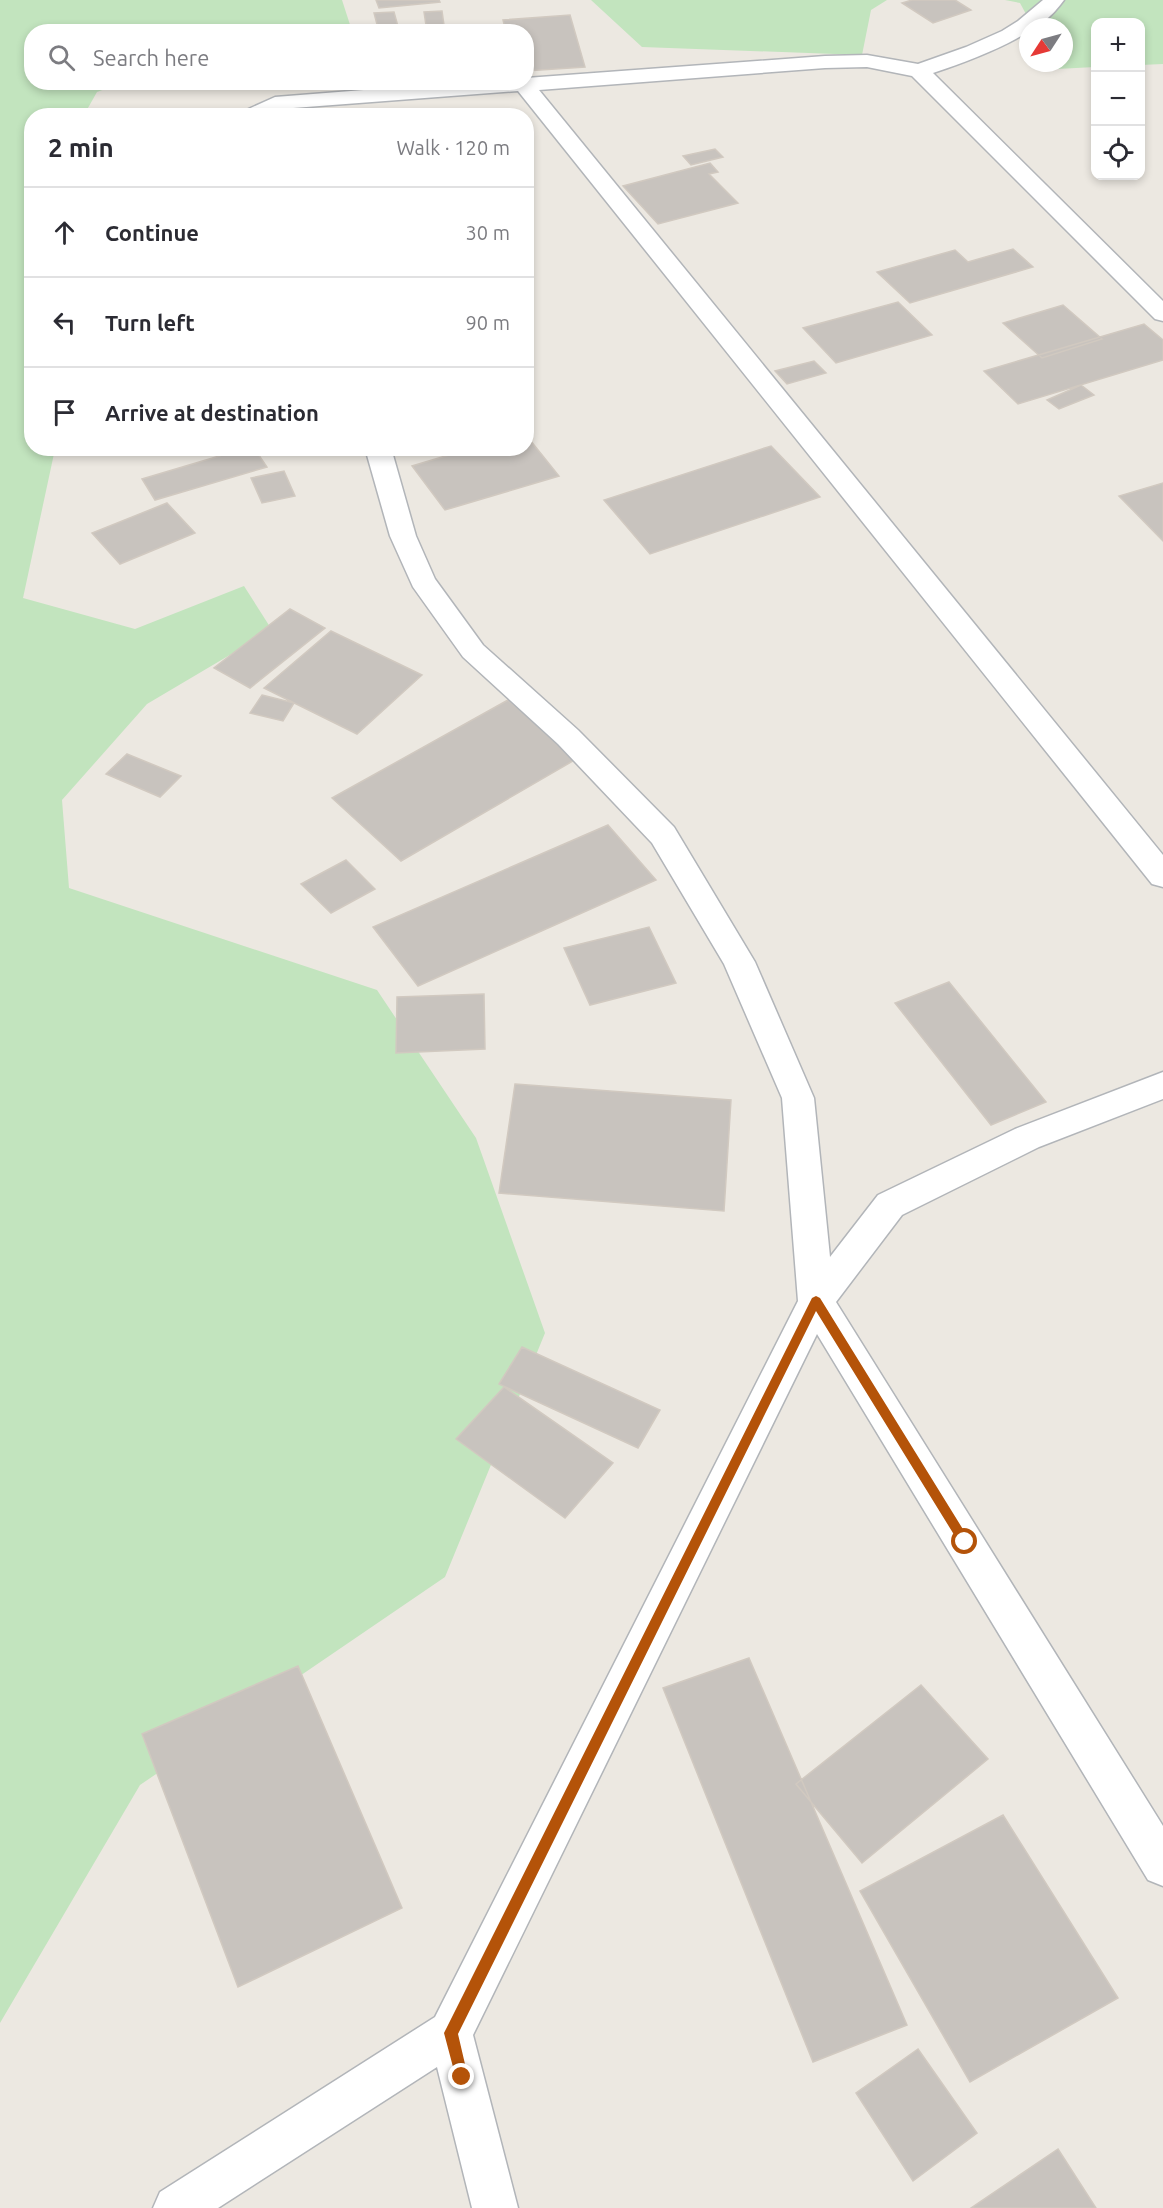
<!DOCTYPE html>
<html lang="en">
<head>
<meta charset="utf-8">
<style>
  :root { --surface:#fff; --page:#f7f7f7; --text:#2b2b33; --muted:#7c7c81; --line:#e1e1e2 }
  body { margin:0; font-family:Ubuntu,sans-serif; background:var(--page); color:var(--text) }
  .controls { position:absolute; right:18px; top:18px; display:grid; overflow:hidden; border-radius:12px; box-shadow:0 3px 9px #0003 }
  .controls button { width:54px; height:54px; display:grid; place-items:center; padding:0; border:0; border-bottom:2px solid var(--line); background:var(--surface); color:var(--text); font:30px sans-serif }
  .compass { position:absolute; left:1019px; top:18px; width:54px; height:54px; border-radius:50%; background:var(--surface); box-shadow:0 3px 9px #0003; rotate:234deg }
  .stop { position:absolute; width:18px; height:18px; margin:-14px; border:4px solid #b45309; border-radius:50%; background:#fff }
  .stop.end { background:#b45309; border-color:#fff; box-shadow:0 2px 6px #0008 }
  .list { margin:0; padding:0; list-style:none }
  h2 { display:flex; justify-content:space-between; align-items:center; height:78px; margin:0; padding:0 24px; font-size:26px }
  h2 small { font-size:20px; font-weight:400; color:var(--muted) }
  .list li { display:grid; grid-template-columns:39px 1fr auto; gap:18px; align-items:center; box-sizing:border-box; height:90px; padding:0 24px; border-top:2px solid var(--line) }
  .list b { display:block; font-size:22px; white-space:nowrap }
  .list em { font-size:20px; font-style:normal; color:var(--muted) }
  .icon { flex:none; width:33px; height:33px; fill:none; stroke:currentColor; stroke-width:2; stroke-linecap:round; stroke-linejoin:round }
  .map { position:relative; flex:none; width:1163px; height:2208px; overflow:hidden }
  .search { position:absolute; background:var(--surface); box-shadow:0 3px 9px #0003; left:24px; top:24px; width:510px; height:66px; display:flex; align-items:center; gap:15px; box-sizing:border-box; padding:0 21px; border-radius:24px; color:var(--muted); font-size:22px }
  .panel { position:absolute; background:var(--surface); box-shadow:0 3px 9px #0003; left:24px; top:108px; width:510px; height:348px; border-radius:24px }
  .map>svg:first-child { display:block }
  .green { fill:#c2e4be }
  .building { fill:#c8c3be; stroke:#d1c9c0; stroke-width:1.5 }
  .lines { fill:none; stroke-linecap:round; stroke-linejoin:round }
  .minor-casing { stroke:#b2b5b9; stroke-width:3 }
  .minor { fill:#fff; fill-rule:evenodd }
  .route { fill:#b45309 }
</style>
</head>
<body>
<div class="map">
<svg width="1163" height="2208" viewBox="0 0 1163 2208">
  <rect width="100%" height="100%" fill="#ece8e1"/>
  <!-- green -->
  <path class="green" d="M0,0H342L352,31L32,32V82L121,83L97,92L84,115L32,116V448L55,449L23,598L135,629L244,586L272,630L147,704L62,800L69,888L377,990L476,1138L545,1333L445,1577L140,1785L0,2023Z
    M591,0H887L871,10L862,55L642,47Z
    M1005,0H1163V64L1141,65L1140,22H1096L1095,67L1057,69L1053,63H1064V27H1033L1020,3Z"/>
  <!-- building -->
  <path class="building" d="M376,0H439L440,2L379,8Z
    M912,0H955L971,10L933,23L902,3Z
    M442,11L445,32H427L424,12Z
    M394,12L399,30L379,32L374,13Z
    M570,15L585,67L526,71V32H506L503,20Z
    M715,149L723,157L691,165L683,156Z
    M710,163L718,172L709,174L738,203L658,224L623,186Z
    M1013,249L1033,267L910,303L877,272L955,250L968,262Z
    M898,302L932,335L836,363L803,328Z
    M1063,305L1102,339L1042,358L1003,323Z
    M1144,324L1163,340V360L1018,404L984,371Z
    M814,361L826,373L787,384L775,371Z
    M1081,385L1094,395L1059,409L1047,400Z
    M526,435L559,476L445,510L412,466L472,448H526Z
    M771,446L820,497L650,554L604,500Z
    M246,448H254L267,467L155,500L142,479Z
    M284,471L295,496L262,503L251,478Z
    M1163,483V541L1119,496Z
    M167,503L195,533L120,564L92,533Z
    M290,609L325,628L250,688L214,668Z
    M331,631L422,675L357,734L264,688Z
    M262,695L294,703L283,721L250,713Z
    M508,700L578,758L401,861L332,798Z
    M127,754L181,776L160,797L106,774Z
    M608,825L656,880L418,986L373,927Z
    M346,860L375,889L331,913L301,884Z
    M649,927L676,983L590,1005L564,948Z
    M949,982L1046,1102L991,1125L895,1003Z
    M484,994L485,1049L396,1053L397,997Z
    M515,1084L731,1100L724,1211L499,1193Z
    M522,1347L660,1410L638,1448L499,1384Z
    M504,1387L613,1463L565,1518L456,1439Z
    M749,1658L907,2025L813,2062L663,1688Z
    M298,1666L402,1908L238,1987L142,1734Z
    M921,1685L988,1759L862,1863L796,1784Z
    M1003,1815L1118,1998L970,2082L860,1891Z
    M918,2049L977,2133L913,2181L856,2093Z
    M1058,2149L1096,2208H971Z"/>
  <g class="lines">
    <defs>
      <path id="minor" d="M1043,0H1064C1056,11 1042,27 1028,27V32C998,50 966,62 933,73L1163,301V321L1155,319L912,76L867,67L825,68L539,90L1163,855V887L1152,884L518,91L280,109L268,116H242L244,111L275,97L465,82H526V78L825,56L867,55L918,64L966,47L1002,31L1018,21Z
        M365,448H391L416,536L435,579L483,645L578,730L674,827L755,962L814,1098L830,1257L878,1195L1015,1129L1163,1072V1099L1039,1147L902,1215L836,1302L1163,1826V1886L1148,1880L817,1334L473,2035L518,2208H472L437,2067L218,2208H153L160,2192L435,2017L798,1301L782,1098L724,964L652,843L558,744L463,657L413,587L390,536Z"/>
    </defs>
    <!-- minor casing -->
    <use href="#minor" class="minor-casing"/>
    <!-- minor -->
    <use href="#minor" class="minor"/>
  </g>
  <!-- route -->
  <path class="route" d="M816,1296L820,1298L969,1539V1546H961L816,1311L458,2034L468,2077L466,2082L462,2083L457,2082L444,2033L446,2029L812,1298Z"/>
</svg>
<div class="controls">
<button>+</button>
<button>−</button>
<button><svg class="icon" aria-label="locate" viewBox="0 0 24 24"><circle cx="12" cy="12" r="6"/><path d="M12 2v4M12 18v4M2 12h4M18 12h4"/></svg></button>
</div>
<svg class="compass" viewBox="-18 -18 36 36"><path d="M0-13l5 13h-10z" fill="#e53935"/><path d="M0 13l5-13h-10z" fill="#7c7c81"/></svg>
<div class="stop" style="left:965px;top:1542px"></div>
<div class="stop end" style="left:462px;top:2077px"></div>
<div class="search"><svg class="icon" aria-label="search" viewBox="0 0 24 24"><circle cx="10" cy="10" r="6"/><path d="M15 15l6 6"/></svg>Search here</div>
<section class="panel">
<h2>2 min<small>Walk · 120 m</small></h2>
<ul class="list">
<li><svg class="icon" aria-label="ahead" viewBox="0 0 24 24"><path d="M12 20V5M6 11l6-6 6 6"/></svg><div><b>Continue</b></div><em>30 m</em></li>
<li><svg class="icon" aria-label="left" viewBox="0 0 24 24"><path d="M17 20v-9H6M10 6l-5 5 5 5"/></svg><div><b>Turn left</b></div><em>90 m</em></li>
<li><svg class="icon" aria-label="arrive" viewBox="0 0 24 24"><path d="M6 21V4h12l-3 4 3 4H6"/></svg><div><b>Arrive at destination</b></div></li>
</ul>
</section>
</div>
</body>
</html>
